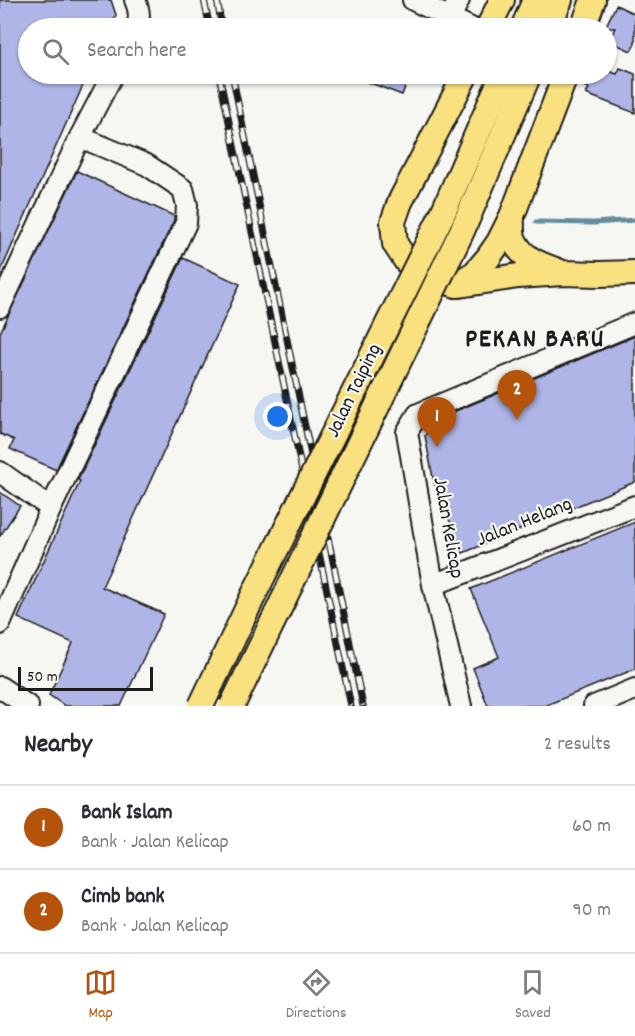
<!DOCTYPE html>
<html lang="en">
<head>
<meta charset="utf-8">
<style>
  :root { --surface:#fff; --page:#f2f2f3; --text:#2b2b33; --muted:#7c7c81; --line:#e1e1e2; --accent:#b45309 }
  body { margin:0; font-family:Dekko,sans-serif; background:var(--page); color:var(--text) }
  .scale { position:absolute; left:18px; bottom:15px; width:135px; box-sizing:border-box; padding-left:6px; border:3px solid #1c1c1c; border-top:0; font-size:16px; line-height:21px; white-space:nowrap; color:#1c1c1c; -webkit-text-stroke:4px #f6f6f2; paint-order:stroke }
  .you { position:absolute; left:278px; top:417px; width:21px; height:21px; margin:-15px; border:4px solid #fff; border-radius:50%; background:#1a73e8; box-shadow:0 0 0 9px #1a73e833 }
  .badge { display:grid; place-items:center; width:39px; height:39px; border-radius:50%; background:var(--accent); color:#fff; font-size:20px; font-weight:700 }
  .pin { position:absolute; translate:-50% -50px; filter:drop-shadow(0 2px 3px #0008) }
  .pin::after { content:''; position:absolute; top:32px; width:21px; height:18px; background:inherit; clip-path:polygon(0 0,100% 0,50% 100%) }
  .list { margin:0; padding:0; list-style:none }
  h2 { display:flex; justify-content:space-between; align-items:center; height:78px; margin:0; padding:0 24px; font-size:26px }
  h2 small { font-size:20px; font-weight:400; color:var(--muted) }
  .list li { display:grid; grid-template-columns:39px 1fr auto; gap:18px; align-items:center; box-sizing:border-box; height:84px; padding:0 24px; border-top:2px solid var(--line) }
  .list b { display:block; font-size:22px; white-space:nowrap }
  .list p { margin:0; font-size:20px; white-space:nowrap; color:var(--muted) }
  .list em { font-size:20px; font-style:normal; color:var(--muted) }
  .icon { flex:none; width:33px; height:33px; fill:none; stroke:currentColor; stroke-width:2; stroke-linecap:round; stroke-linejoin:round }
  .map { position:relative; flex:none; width:635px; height:706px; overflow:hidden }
  .search { position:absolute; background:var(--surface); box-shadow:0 2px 4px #0004; left:18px; right:18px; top:18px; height:66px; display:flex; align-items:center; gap:15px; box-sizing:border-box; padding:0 21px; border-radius:33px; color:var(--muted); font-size:22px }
  .sheet { height:246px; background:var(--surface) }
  nav { display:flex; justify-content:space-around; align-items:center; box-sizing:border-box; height:84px; border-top:2px solid var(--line); background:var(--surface); font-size:16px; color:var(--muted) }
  nav a { display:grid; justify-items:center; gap:3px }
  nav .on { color:var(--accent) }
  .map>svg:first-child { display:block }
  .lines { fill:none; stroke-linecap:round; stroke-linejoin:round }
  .stream { stroke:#638d9e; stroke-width:5 }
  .building { fill:#afb5e6; stroke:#1c1c1c; stroke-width:1.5 }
  .minor-casing { stroke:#1c1c1c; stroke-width:24 }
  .major-casing { stroke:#1c1c1c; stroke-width:28 }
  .minor { stroke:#f6f6f2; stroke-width:20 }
  .major { stroke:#fae180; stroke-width:24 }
  .rail-casing { stroke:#1c1c1c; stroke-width:7 }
  .rail { stroke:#f6f6f2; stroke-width:4.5; stroke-dasharray:14; stroke-linecap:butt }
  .major-bridge-casing { stroke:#1c1c1c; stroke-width:28; stroke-linecap:butt }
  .major-bridge { stroke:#fae180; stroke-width:24 }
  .labels { text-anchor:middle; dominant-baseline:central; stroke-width:4.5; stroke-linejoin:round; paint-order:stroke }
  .street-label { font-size:21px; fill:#1c1c1c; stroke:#f6f6f2 }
  .district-label { font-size:27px; font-weight:bold; letter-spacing:1.5px; fill:#1c1c1c; stroke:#f6f6f2 }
</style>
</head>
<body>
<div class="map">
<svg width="635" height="706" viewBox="0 0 635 706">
  <rect width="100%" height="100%" fill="#f6f6f2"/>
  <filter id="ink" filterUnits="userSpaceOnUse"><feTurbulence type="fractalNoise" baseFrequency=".0167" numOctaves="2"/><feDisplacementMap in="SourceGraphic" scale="12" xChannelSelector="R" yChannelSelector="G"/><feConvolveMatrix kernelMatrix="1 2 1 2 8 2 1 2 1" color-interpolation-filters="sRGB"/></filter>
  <g filter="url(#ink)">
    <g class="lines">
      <!-- stream -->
      <path class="stream" d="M536,222L594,223L635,220"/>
    </g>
    <!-- building -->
    <path class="building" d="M0,0H111L116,15L110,28H28V74H88L0,273Z
      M616,5L635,14V43L631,51L609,41L615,28H605Z
      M620,68L635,74V113L586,94L589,88L578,83L580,74H606V70L617,74Z
      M350,74H410L402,95L349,75Z
      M77,171L174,216V220L56,470L10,449L14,440L0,434V333Z
      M183,258L240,284L102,587L164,614L121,706H65L49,695L73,643L18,618L80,481L78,480Z
      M635,336V482L463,553L434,483L425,436L434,420Z
      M0,492L20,506L0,536Z
      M635,522V669L544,706H488L473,668L499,657L471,589Z"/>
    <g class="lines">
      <defs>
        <path id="minor" d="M135,0C139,9 141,19 136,28
          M413,0L471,28
          M450,18L459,0
          M0,307L80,137L113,74
          M0,472L51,508
          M433,585L635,506
          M0,624L51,508L186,223L187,205L183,189L147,165L80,137
          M0,687L28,706
          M461,706L433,585L407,432L418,414L635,323
          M594,706L635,689"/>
        <path id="major" d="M488,28L502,0
          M523,28L535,0
          M548,28L560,0
          M583,28L593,0
          M466,74L400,202L393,222L395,244L407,262L425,274L456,285L475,273L488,258L499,242L512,216L566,74
          M512,216C512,223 511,234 514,240C522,259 541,265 558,271
          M459,285L518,276L563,273L599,274L635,273"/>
      </defs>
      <!-- minor casing -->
      <use href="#minor" class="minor-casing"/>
      <!-- major casing -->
      <use href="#major" class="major-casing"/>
      <!-- minor -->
      <use href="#minor" class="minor"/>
      <!-- major -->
      <use href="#major" class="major"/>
      <defs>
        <path id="rail" d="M204,0L210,28
          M217,0L222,28
          M219,74L351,706
          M232,74L363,706"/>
      </defs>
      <!-- rail casing -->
      <use href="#rail" class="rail-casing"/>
      <!-- rail -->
      <use href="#rail" class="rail"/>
      <defs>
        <path id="major-bridge" d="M201,706L257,588L442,215L503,74
          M232,706L462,231L529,74"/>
      </defs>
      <!-- major-bridge casing -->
      <use href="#major-bridge" class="major-bridge-casing"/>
      <!-- major-bridge -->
      <use href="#major-bridge" class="major-bridge"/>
    </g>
  </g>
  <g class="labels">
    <!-- street labels -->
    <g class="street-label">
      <text transform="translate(355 391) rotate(-64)">Jalan Taiping</text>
      <text transform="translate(525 523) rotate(-22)">Jalan Helang</text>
      <text transform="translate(447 528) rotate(80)">Jalan Kelicap</text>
    </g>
    <!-- district labels -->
    <g class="district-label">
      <text x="535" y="340">PEKAN BARU</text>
    </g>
  </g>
</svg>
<div class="scale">50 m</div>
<div class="you"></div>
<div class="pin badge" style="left:437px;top:447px">1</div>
<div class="pin badge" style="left:517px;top:420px">2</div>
<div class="search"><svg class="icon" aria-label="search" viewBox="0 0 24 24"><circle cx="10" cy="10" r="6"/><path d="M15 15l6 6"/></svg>Search here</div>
</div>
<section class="sheet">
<h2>Nearby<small>2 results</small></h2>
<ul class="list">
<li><span class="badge">1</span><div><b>Bank Islam</b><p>Bank · Jalan Kelicap</p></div><em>60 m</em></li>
<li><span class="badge">2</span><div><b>Cimb bank</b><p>Bank · Jalan Kelicap</p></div><em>90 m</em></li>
</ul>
</section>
<nav>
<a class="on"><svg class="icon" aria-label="map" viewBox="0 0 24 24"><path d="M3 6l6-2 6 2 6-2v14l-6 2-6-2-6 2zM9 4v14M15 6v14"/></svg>Map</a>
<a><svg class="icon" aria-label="directions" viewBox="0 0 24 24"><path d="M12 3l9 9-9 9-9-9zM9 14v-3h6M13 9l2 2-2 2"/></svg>Directions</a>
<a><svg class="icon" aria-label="saved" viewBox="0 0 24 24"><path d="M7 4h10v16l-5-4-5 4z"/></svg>Saved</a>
</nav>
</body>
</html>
